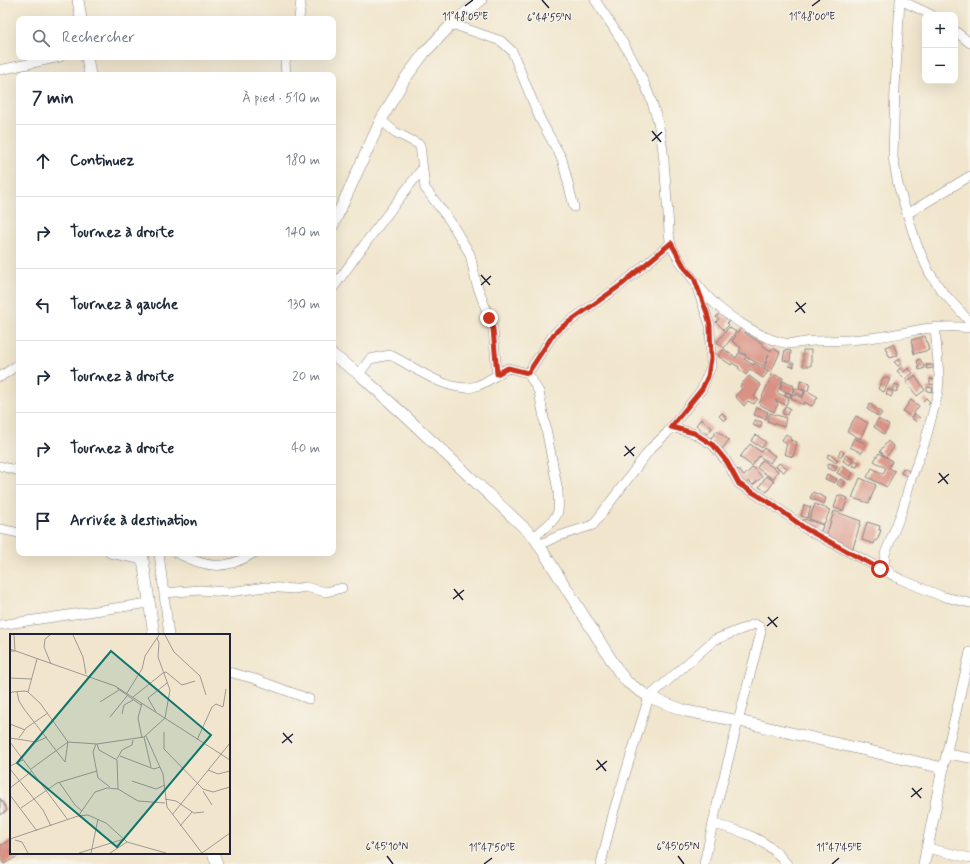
<!DOCTYPE html>
<html lang="fr">
<head>
<meta charset="utf-8">
<style>
  :root { --surface:#fff; --page:#f6f6f7; --text:#1f2937; --muted:#747a83; --line:#e0e1e3 }
  body { margin:0; font-family:Mynerve,sans-serif; background:var(--page); color:var(--text) }
  .controls { position:absolute; right:12px; top:12px; display:grid; overflow:hidden; border-radius:8px; box-shadow:0 4px 16px #0002 }
  .controls button { width:36px; height:36px; display:grid; place-items:center; padding:0; border:0; border-bottom:1px solid var(--line); background:var(--surface); color:var(--text); font:20px sans-serif }
  .stop { position:absolute; width:12px; height:12px; margin:-9px; border:3px solid #c8321e; border-radius:50%; background:#fff }
  .stop.end { background:#c8321e; border-color:#fff; box-shadow:0 1px 4px #0008 }
  .list { margin:0; padding:0; list-style:none }
  h2 { display:flex; justify-content:space-between; align-items:center; height:52px; margin:0; padding:0 16px; font-size:17px }
  h2 small { font-size:13px; font-weight:400; color:var(--muted) }
  .list li { display:grid; grid-template-columns:26px 1fr auto; gap:12px; align-items:center; box-sizing:border-box; height:72px; padding:0 16px; border-top:1px solid var(--line) }
  .list b { display:block; font-size:15px; white-space:nowrap }
  .list em { font-size:13px; font-style:normal; color:var(--muted) }
  .icon { flex:none; width:22px; height:22px; fill:none; stroke:currentColor; stroke-width:2; stroke-linecap:round; stroke-linejoin:round }
  .map { position:relative; flex:none; width:970px; height:864px; overflow:hidden }
  .search { position:absolute; background:var(--surface); box-shadow:0 4px 16px #0002; left:16px; top:16px; width:320px; height:44px; display:flex; align-items:center; gap:10px; box-sizing:border-box; padding:0 14px; border-radius:8px; color:var(--muted); font-size:15px }
  .panel { position:absolute; background:var(--surface); box-shadow:0 4px 16px #0002; left:16px; top:72px; width:320px; height:484px; border-radius:8px }
  .map>svg:first-child { display:block }
  .building { fill:#d99183 }
  .lines { fill:none; stroke-linecap:round; stroke-linejoin:round }
  .minor-casing { stroke:#8a8484; stroke-width:10 }
  .tertiary-casing { stroke:#8a8484; stroke-width:12 }
  .minor { stroke:#fff; stroke-width:9 }
  .tertiary { stroke:#fff; stroke-width:11 }
  .route { stroke:#c8321e; stroke-width:5 }
  .ticks { fill:none; stroke:#22223b; stroke-width:1.5 }
  .inset-road { fill:none; stroke:#9e9893; stroke-width:1 }
  .view { fill:#0f766e; fill-opacity:0.15; stroke:#0f766e; stroke-width:2 }
  .inset-edge { fill:none; stroke:#22223b; stroke-width:2 }
  .ticks-label { font-size:10px; text-anchor:middle; fill:#22223b; stroke:#f7f3e8; stroke-width:3; stroke-linejoin:round; paint-order:stroke }
</style>
</head>
<body>
<div class="map">
<svg width="970" height="864" viewBox="0 0 970 864">
  <rect width="100%" height="100%" fill="#f7f3e8"/>
  <filter id="ink" filterUnits="userSpaceOnUse"><feTurbulence type="fractalNoise" baseFrequency=".025" numOctaves="2"/><feDisplacementMap in="SourceGraphic" scale="8" xChannelSelector="R" yChannelSelector="G"/><feConvolveMatrix kernelMatrix="1 2 1 2 8 2 1 2 1" color-interpolation-filters="sRGB"/></filter>
  <filter id="wash" filterUnits="userSpaceOnUse"><feTurbulence type="fractalNoise" baseFrequency=".012" numOctaves="4" result="noise"/><feDisplacementMap in="SourceGraphic" scale="16" xChannelSelector="R" yChannelSelector="G"/><feGaussianBlur stdDeviation="0.9" result="paint"/><feColorMatrix in="noise" values="0 0 0 0 0 0 0 0 0 0 0 0 0 0 0 0 0 1.4 0 .05"/><feComposite in="paint" operator="in"/></filter>
  <g filter="url(#wash)">
    <rect width="100%" height="100%" fill="#f1e6cd"/>
    <g id="blocks">
      <!-- building -->
      <path class="building" d="M720,313L730,320L727,323L729,325L724,330L716,322L719,319L716,317Z
        M729,327L736,332L724,348L717,342Z
        M741,328L746,331L745,333L763,344V346L771,351L772,348L780,352L771,372L764,368L769,355L763,366L746,357L744,359L753,365L754,363L768,372L763,378L750,369L746,375L738,368L739,367L732,363L731,365L718,356L724,349L736,358L739,353L745,356L746,355L739,351L741,348L732,341Z
        M925,336L929,350L914,354L911,340Z
        M893,344L898,355L890,358L885,347Z
        M785,350L791,351L790,362L783,360Z
        M803,350H811V366H803Z
        M899,359L902,363L898,366L894,362Z
        M920,359L925,368L919,370L917,360Z
        M790,363H794V367L789,366Z
        M926,365H933V368L927,369Z
        M901,368L904,372L908,368L913,373L905,379L897,371Z
        M772,374L783,378L777,393L789,398L786,405L775,400L778,404L774,412L759,404Z
        M749,376L761,385L754,397L758,399L754,404L748,401L744,406L735,396L742,389L740,386Z
        M915,376L925,390L917,396L906,382Z
        M883,377L890,379L884,392L878,389Z
        M930,379L936,380L935,385L930,384Z
        M801,380L810,383L808,391L799,388Z
        M783,381L794,386L792,394L780,389Z
        M895,384L900,386L896,392L892,390Z
        M927,387L933,388L932,392L927,391Z
        M795,388L804,391L803,396L806,390L818,397L812,406L804,402L803,405L791,398L792,394L802,398L803,396L794,393Z
        M888,389L893,392L891,397L886,394Z
        M786,392L791,394L790,397L785,395Z
        M926,398L930,402L927,405L923,401Z
        M911,400L919,406L911,417L903,411Z
        M870,404L882,413L879,417L867,409Z
        M785,406L790,408L787,415L782,413Z
        M757,407L768,412L766,419L754,415Z
        M722,413L727,418L724,421L719,416Z
        M770,413L786,418L784,427L767,421Z
        M915,414L920,418L916,422L912,418Z
        M856,416L868,423L860,439L847,431Z
        M701,419L712,428L707,434L696,425Z
        M878,419L889,425L884,434L874,427Z
        M755,420L762,422L760,428L753,425Z
        M717,431L729,440L722,449L710,439Z
        M786,434L791,438L790,440L797,442L793,457L784,454L787,444L782,440Z
        M756,435L766,442L762,448L751,441Z
        M854,438L866,444L862,453L850,447Z
        M888,441L894,447L886,457L892,461L889,468L895,471L887,487L867,477L872,468L883,474L886,468L874,461L879,453L886,457L880,451Z
        M750,444L761,452L764,448L775,456L770,463L759,456L752,466L740,457Z
        M841,450L844,453L841,457L838,455Z
        M829,454L838,460L836,463L827,457Z
        M846,455L853,458L850,465L843,461Z
        M762,460L778,471L773,479L757,468Z
        M854,460L859,462L857,467L853,466Z
        M779,463L787,468L784,472L776,467Z
        M829,463L837,466L835,471L827,468Z
        M841,466L853,473L849,480L837,473Z
        M753,467L762,477L753,485L749,481L744,485L739,481L741,479L735,472L738,469L744,476Z
        M903,468L909,471L906,476L901,473Z
        M827,474L837,479L835,483L825,479Z
        M766,476L774,481L767,492L759,487Z
        M860,478L876,485L869,503L852,498Z
        M840,479L846,482L842,488L837,484Z
        M813,492L826,498L824,504L810,498Z
        M838,495L848,498L843,511L834,508Z
        M815,504L830,510L824,524L809,519Z
        M804,505L811,507L807,518L801,516Z
        M834,511L861,521L853,548L826,537Z
        M804,519L823,525L820,534L803,524Z
        M867,522L880,526L879,530H881L877,541L875,540L874,544L862,540Z
        M0,798L7,810L0,815Z
        M11,839V853H23L4,864L0,858V846Z"/>
    </g>
  </g>
  <g filter="url(#ink)">
    <use href="#blocks" fill-opacity="0" stroke="#8a8484" stroke-width="1"/>
    <g class="lines">
      <defs>
        <path id="minor" d="M595,0C619,35 644,73 656,115C665,146 665,181 668,214C669,223 668,235 671,244C676,260 701,290 713,302C727,316 764,340 784,343C795,345 805,341 817,341C837,341 857,340 877,337C910,333 935,323 970,328
          M900,0L895,88L893,157L898,185L917,245L929,272L941,290L970,322
          M900,0L932,15
          M299,19L301,0
          M452,24L501,41L512,51L540,119L562,159L574,207
          M955,31L970,43
          M0,70L60,57
          M286,75L285,62L287,57
          M381,120L395,132L420,145L425,188L450,221L470,254L476,282L493,329L497,374
          M907,214L970,176
          M333,288L370,237L422,169
          M359,374L370,359L390,355C412,365 447,393 473,387C486,384 497,374 508,368L528,373
          M0,377L19,364
          M671,427L693,433L713,445L727,462L739,484L772,504L806,529L900,579L941,596L970,603
          M0,466L19,471
          M0,529L19,533
          M534,537C541,530 556,521 558,511C559,505 558,497 558,491L539,392L528,373L553,335L559,329L621,285L671,243
          M539,545L556,537L593,525L651,448L666,434L702,389L711,366L710,325L696,285
          M110,553L143,560
          M159,553L169,635
          M177,553C207,568 225,571 254,553
          M891,574L884,565L885,554L902,511L911,479L925,442L938,393L939,376L935,327
          M165,593L199,590L229,592L266,587L294,589L305,587L326,592L342,588
          M0,625L149,603
          M229,672L255,679L309,699
          M947,754L970,758
          M943,768L970,652
          M713,824C743,831 767,839 787,864
          M927,848L970,858
          M601,864L614,810L649,697L714,640L755,624L760,627L761,632L719,796L704,864"/>
        <path id="tertiary" d="M78,0L81,19
          M87,57L90,75
          M333,225L381,120L404,80L425,52L452,24L481,0
          M333,355L359,374L402,413L534,537L619,672L627,682L649,697L686,711L739,721L943,768L924,864
          M142,553L154,635
          M213,853L217,864"/>
      </defs>
      <!-- minor casing -->
      <use href="#minor" class="minor-casing"/>
      <!-- tertiary casing -->
      <use href="#tertiary" class="tertiary-casing"/>
      <!-- minor -->
      <use href="#minor" class="minor"/>
      <!-- tertiary -->
      <use href="#tertiary" class="tertiary"/>
    </g>
  </g>
  <g class="lines" filter="url(#ink)">
    <!-- route -->
    <path class="route" d="M489,318L493,329L497,374L508,368L528,373L553,335L559,329L621,285L671,243L685,268L694,278L707,313L710,325L711,359L708,376L702,389L671,427L694,433L713,445L727,462L739,484L772,504L806,529L880,569"/>
  </g>
  <!-- ticks -->
  <path class="ticks" d="M542,0L549,8M465,6L473,0M812,6L820,0M652,131L661,142M652,141L662,132M481,275L490,285M481,285L491,276M796,302L805,313M795,312L806,303M625,446L634,456M624,456L635,447M939,473L948,484M938,483L949,474M454,589L463,600M453,599L464,590M768,617L777,627M767,626L778,617M283,733L292,743M282,743L293,734M597,760L606,771M596,770L607,761M912,788L921,798M911,797L922,788M387,856L393,864M678,856L684,864M484,864L492,858M832,864L839,858"/>
  <!-- overview -->
  <g transform="translate(10 634)">
    <rect width="220" height="220" fill="#f1e6cd"/>
    <path class="inset-road" d="M40,1L35,5L34,13L41,30M63,1L73,23L76,40M155,1L164,18L190,42L196,61M0,15L105,52L220,126M0,17H5L4,1M0,44L22,45M107,54L131,71M18,58L27,25M117,59L132,35L135,22L149,1M0,60L2,58L15,57L18,58L30,69L58,108L55,128L14,75L9,67L7,58M123,63L153,39L156,38L172,51L185,47M90,68L109,56M132,69L128,84L132,104M146,78L138,64L157,49M112,80L114,71L123,66M100,83L117,62M0,90L15,96M154,98V115L193,155L203,158L220,153M136,102L153,140L157,173L192,219M134,103L141,133M0,104L26,108L37,103M9,104L16,94L38,79M187,106L202,73L206,70L213,73L216,55M0,108L58,186M86,110L83,118L88,144L100,153M87,110L89,116L107,126L108,155M110,122L144,135L150,133M107,125L112,116L122,111L123,106M0,132L13,126M0,135L33,176L41,192M21,135L58,108L87,110L134,103L155,84L160,56L148,23L149,9L147,4M198,136L208,140L220,137M122,147L146,155L155,151M49,148L65,171L72,177M0,154L22,137M193,157L202,171M0,161L27,197M155,165L166,167L184,179L194,178M11,174L47,149L87,137M69,181L85,158L97,154L108,155L128,167L155,169M162,181L220,109M170,192L182,178M0,205L68,182L78,181L96,189L117,208L156,219M5,206L12,208L18,219M69,219L114,205M81,219L88,185M100,219L117,208M192,219L220,199"/>
    <path class="view" d="M101,17L201,101L107,213L7,129Z"/>
    <rect width="220" height="220" class="inset-edge"/>
  </g>
  <g class="ticks-label">
    <text x="465" y="20">11°48'05"E</text>
    <text x="812" y="20">11°48'00"E</text>
    <text x="549" y="21">6°44'55"N</text>
    <text x="387" y="850">6°45'10"N</text>
    <text x="678" y="850">6°45'05"N</text>
    <text x="492" y="851">11°47'50"E</text>
    <text x="839" y="851">11°47'45"E</text>
  </g>
</svg>
<div class="controls">
<button>+</button>
<button>−</button>
</div>
<div class="stop" style="left:880px;top:569px"></div>
<div class="stop end" style="left:489px;top:318px"></div>
<div class="search"><svg class="icon" aria-label="search" viewBox="0 0 24 24"><circle cx="10" cy="10" r="6"/><path d="M15 15l6 6"/></svg>Rechercher</div>
<section class="panel">
<h2>7 min<small>À pied · 510 m</small></h2>
<ul class="list">
<li><svg class="icon" aria-label="ahead" viewBox="0 0 24 24"><path d="M12 20V5M6 11l6-6 6 6"/></svg><div><b>Continuez</b></div><em>180 m</em></li>
<li><svg class="icon" aria-label="right" viewBox="0 0 24 24"><path d="M7 20v-9h11M14 6l5 5-5 5"/></svg><div><b>Tournez à droite</b></div><em>140 m</em></li>
<li><svg class="icon" aria-label="left" viewBox="0 0 24 24"><path d="M17 20v-9H6M10 6l-5 5 5 5"/></svg><div><b>Tournez à gauche</b></div><em>130 m</em></li>
<li><svg class="icon" aria-label="right" viewBox="0 0 24 24"><path d="M7 20v-9h11M14 6l5 5-5 5"/></svg><div><b>Tournez à droite</b></div><em>20 m</em></li>
<li><svg class="icon" aria-label="right" viewBox="0 0 24 24"><path d="M7 20v-9h11M14 6l5 5-5 5"/></svg><div><b>Tournez à droite</b></div><em>40 m</em></li>
<li><svg class="icon" aria-label="arrive" viewBox="0 0 24 24"><path d="M6 21V4h12l-3 4 3 4H6"/></svg><div><b>Arrivée à destination</b></div></li>
</ul>
</section>
</div>
</body>
</html>
